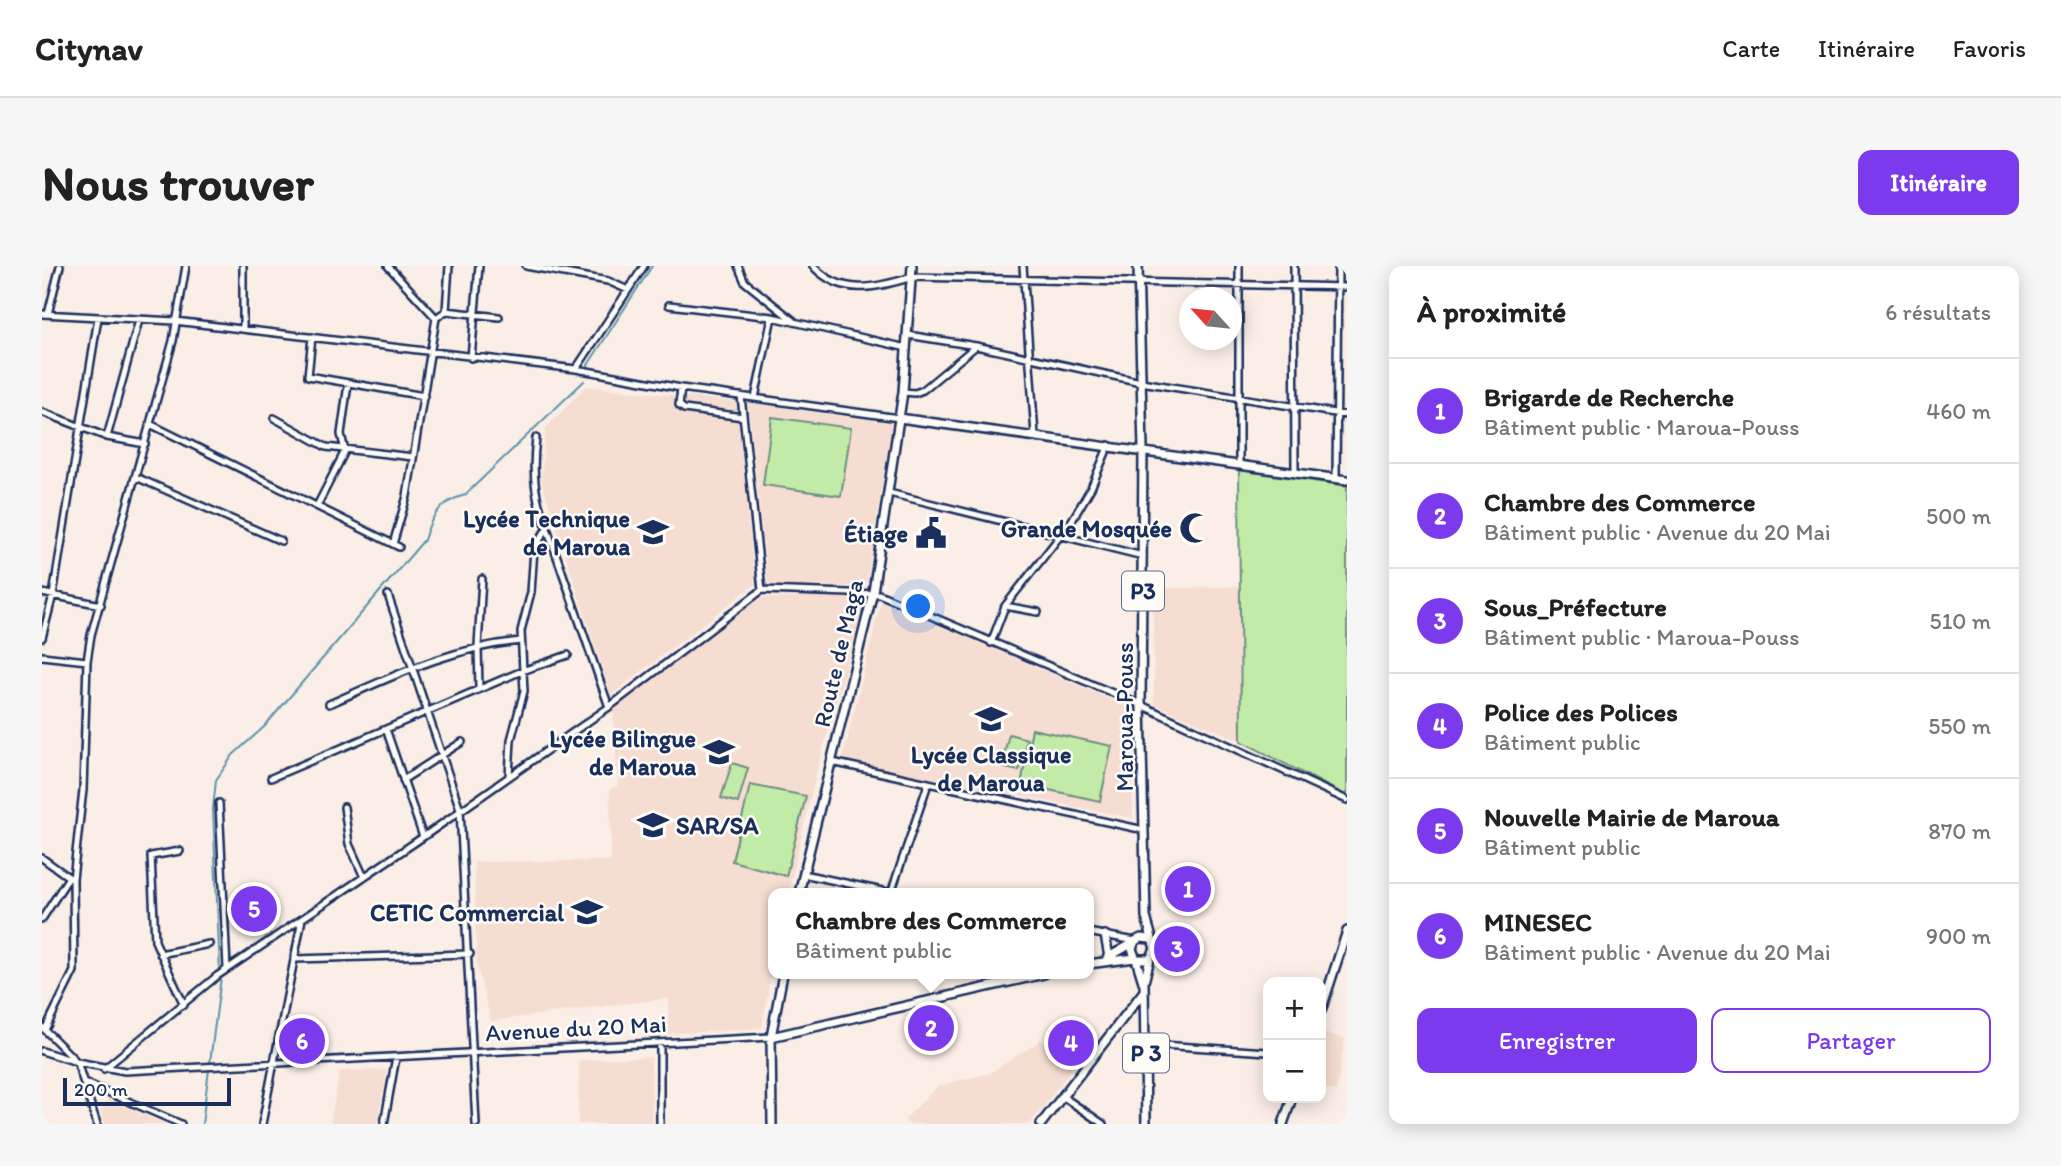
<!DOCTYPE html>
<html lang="fr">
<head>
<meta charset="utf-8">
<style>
  :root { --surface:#fff; --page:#f6f6f6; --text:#222; --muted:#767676; --line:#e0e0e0; --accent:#7c3aed }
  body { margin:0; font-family:Itim,sans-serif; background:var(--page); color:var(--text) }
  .controls { position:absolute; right:21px; bottom:21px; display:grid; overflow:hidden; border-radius:14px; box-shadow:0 4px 18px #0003 }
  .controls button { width:63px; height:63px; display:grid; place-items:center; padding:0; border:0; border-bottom:2px solid var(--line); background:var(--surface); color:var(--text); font:35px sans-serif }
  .compass { position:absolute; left:1137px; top:21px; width:63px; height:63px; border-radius:50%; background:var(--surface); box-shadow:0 4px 18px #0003; rotate:297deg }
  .scale { position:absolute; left:21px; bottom:18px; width:168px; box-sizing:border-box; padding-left:7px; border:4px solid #1b2f5e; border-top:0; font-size:19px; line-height:24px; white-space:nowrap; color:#1b2f5e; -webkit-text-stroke:5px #fdfcf7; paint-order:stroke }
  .you { position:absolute; left:877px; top:341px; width:24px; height:24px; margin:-18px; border:5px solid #fff; border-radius:50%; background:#1a73e8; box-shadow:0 0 0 10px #1a73e833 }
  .badge { display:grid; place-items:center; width:46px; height:46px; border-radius:50%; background:var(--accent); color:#fff; font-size:23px; font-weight:700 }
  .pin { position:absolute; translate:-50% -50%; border:4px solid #fff; box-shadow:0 2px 7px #0006 }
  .popup { position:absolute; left:726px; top:622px; width:326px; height:91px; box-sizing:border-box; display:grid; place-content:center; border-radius:14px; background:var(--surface); filter:drop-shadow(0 2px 5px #0005); font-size:23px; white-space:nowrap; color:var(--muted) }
  .popup b { font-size:26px; color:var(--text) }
  .popup::after { content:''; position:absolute; left:50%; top:100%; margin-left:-14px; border:14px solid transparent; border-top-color:var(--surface) }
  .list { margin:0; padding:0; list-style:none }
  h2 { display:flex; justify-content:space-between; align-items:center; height:91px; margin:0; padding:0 28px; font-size:30px }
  h2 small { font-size:23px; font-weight:400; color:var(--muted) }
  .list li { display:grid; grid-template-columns:46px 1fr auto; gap:21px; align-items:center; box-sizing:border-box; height:105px; padding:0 28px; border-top:2px solid var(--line) }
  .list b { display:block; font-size:26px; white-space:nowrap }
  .list p { margin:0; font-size:23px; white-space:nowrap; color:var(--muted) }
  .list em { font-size:23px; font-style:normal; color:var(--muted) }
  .actions { display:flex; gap:14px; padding:21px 28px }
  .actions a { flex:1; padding:16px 0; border:2px solid var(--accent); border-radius:14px; text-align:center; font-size:24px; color:var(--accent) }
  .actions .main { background:var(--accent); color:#fff }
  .map { position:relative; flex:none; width:1305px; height:858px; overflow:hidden; border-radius:14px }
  header { display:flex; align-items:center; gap:42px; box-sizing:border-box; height:98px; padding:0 35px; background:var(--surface); border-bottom:2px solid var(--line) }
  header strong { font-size:33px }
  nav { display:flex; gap:38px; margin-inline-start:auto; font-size:24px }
  .intro { display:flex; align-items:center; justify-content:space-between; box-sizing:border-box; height:168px; padding:0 42px }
  h1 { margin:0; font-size:49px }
  .button { padding:18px 32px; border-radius:14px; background:var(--accent); color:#fff; font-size:24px; font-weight:700 }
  main { display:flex; gap:42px; padding:0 42px }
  aside { flex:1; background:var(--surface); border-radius:14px; box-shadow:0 4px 18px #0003 }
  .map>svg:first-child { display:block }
  .built { fill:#f6ddd2 }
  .green { fill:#c2eba7; stroke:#6e8d82; stroke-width:2 }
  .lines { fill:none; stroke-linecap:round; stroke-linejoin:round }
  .stream { stroke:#5c94ae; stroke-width:2 }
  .minor-casing { stroke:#1b2f5e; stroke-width:10 }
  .major-casing { stroke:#1b2f5e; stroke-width:12 }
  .minor { stroke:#fdfcf7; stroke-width:5 }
  .major { stroke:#fdfcf7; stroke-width:7 }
  .labels { text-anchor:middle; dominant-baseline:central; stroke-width:5; stroke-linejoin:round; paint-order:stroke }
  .shield { fill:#fdfcf7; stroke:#5f6c8c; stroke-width:2 }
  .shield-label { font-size:23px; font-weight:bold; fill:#1b2f5e }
  .poi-label { font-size:24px; font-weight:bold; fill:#1b2f5e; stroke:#fdfcf7; text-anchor:end }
  .street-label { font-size:24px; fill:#1b2f5e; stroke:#fdfcf7 }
</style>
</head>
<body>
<header>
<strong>Citynav</strong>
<nav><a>Carte</a><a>Itinéraire</a><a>Favoris</a></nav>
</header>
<div class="intro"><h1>Nous trouver</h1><a class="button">Itinéraire</a></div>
<main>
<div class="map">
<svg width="1305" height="858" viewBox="0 0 1305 858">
  <rect width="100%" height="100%" fill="#faeee6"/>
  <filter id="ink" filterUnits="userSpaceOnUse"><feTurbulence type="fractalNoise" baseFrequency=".0143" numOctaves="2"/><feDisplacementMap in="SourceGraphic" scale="14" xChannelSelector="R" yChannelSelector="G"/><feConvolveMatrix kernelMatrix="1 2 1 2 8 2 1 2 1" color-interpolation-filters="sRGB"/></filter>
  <g filter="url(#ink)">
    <!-- built -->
    <path class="built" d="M544,120L694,136L713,318L569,429L499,214L504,162Z
      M706,137L850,157L824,320H726Z
      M1197,320L1199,475L1112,438L1111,323Z
      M824,330L773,512L746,627H732L731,696L720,762L625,768L627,732L449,755L435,700L432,596L569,595L568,523L576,520L571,444L718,332Z
      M839,335L1089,442L1091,552L800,495Z
      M1279,766L1303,773L1294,825L1279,821Z
      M999,774L1031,801L988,858H867L862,854L896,820L948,807Z
      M609,791L610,858H536L537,794Z
      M345,804L335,858H288L298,805Z
      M66,833L122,858H62L59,845Z"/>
    <!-- green -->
    <path class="green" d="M730,151L809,162L799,230L721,219Z
      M1197,204L1305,220V530L1199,475Z
      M990,463L1070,480L1058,535L979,518Z
      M967,468L985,473L977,505L959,501Z
      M690,497L706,502L696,537L679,532Z
      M708,519L764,530L744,610L690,595Z"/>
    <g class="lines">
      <!-- stream -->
      <path class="stream" d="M544,102L610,0
        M178,706L171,543L174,514L191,489L222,461L382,274C389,250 398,236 423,229L542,115
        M160,858L179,711"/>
      <defs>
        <path id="minor" d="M201,0V63
          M346,0L394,52L365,230L351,278
          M484,0L566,15L586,24
          M696,0L703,16L752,55
          M771,0C800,31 834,22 870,11L1305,21
          M981,0L993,169
          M1197,0V198
          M1252,0L1253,207
          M627,39L730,51L865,82
          M404,45L407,0
          M0,48L133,55L534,103L639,122L857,152
          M6,48L18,0
          M394,52L404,45L457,51
          M866,69L934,80L1099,116L1305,149
          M270,71L266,110L382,130
          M429,92L437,0
          M534,103L602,0
          M639,122L637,139L642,143L701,151
          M861,126L873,127L881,124L934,80
          M699,130L720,324
          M713,132L730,51
          M0,146L65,171L103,178
          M232,152L284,181L371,191
          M108,158L357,281
          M65,171L97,54
          M494,172C490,204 492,232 505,262
          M94,211L239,275
          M1294,212L1296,0
          M847,227L1101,290
          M275,240L303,185L299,168L306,118
          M0,327L59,339
          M346,329L418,543L434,858
          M963,340L996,346
          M0,372L11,329L56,52
          M949,377L963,340L1029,256L1049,222L1067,179
          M0,390L45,395
          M437,423L436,380L440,313
          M287,438C352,410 407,382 479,375
          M344,463L381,571
          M790,496L1102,564
          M467,510L469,474L482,425L479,365L489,326L492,283L505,262L567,441
          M229,512L480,405L526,389
          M361,514L420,476
          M177,537L185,702
          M302,541L307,578L322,611
          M138,585L109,590L113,675L142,739
          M0,592L28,612
          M761,608L850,627
          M849,627L886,518
          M0,653L27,611
          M1046,666L1093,675
          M118,688L167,678
          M253,693L428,688
          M0,761L35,796L83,805L729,771
          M3,764L32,705L31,613L41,524L45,395L49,369L131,75L144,0
          M618,777V858
          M1104,778L1226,786
          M0,785L35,796L55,858
          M62,803L175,710L381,571L567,441L720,324L837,328L1099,439L1305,534
          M42,816L139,858
          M1020,830L1061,858
          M220,858L260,653
          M342,858L354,791"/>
        <path id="major" d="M1096,0L1101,183L1099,439L1104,651L1113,683L1108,693H1094L1090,683L1093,675L1099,672L1108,673
          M857,152L1305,214
          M757,627L831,326L861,126L870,0
          M1063,669L1067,691
          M1065,692L1091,677
          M1094,693L1101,716
          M1046,698L1093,692
          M1279,745L1305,665
          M729,771L1002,708
          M730,858L729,771L741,708
          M999,858L1102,725
          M1104,858L1102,716L1108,693
          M1241,858L1250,832"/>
      </defs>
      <!-- minor casing -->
      <use href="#minor" class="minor-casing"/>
      <!-- major casing -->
      <use href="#major" class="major-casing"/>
      <!-- minor -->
      <use href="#minor" class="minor"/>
      <!-- major -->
      <use href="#major" class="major"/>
    </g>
  </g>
  <!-- icons -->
  <defs>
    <symbol id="mosque-bare" viewBox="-9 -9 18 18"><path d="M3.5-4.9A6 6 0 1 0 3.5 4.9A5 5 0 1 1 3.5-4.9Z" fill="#1b2f5e" stroke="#fdfcf7" stroke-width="2.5" paint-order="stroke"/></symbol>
    <symbol id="school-bare" viewBox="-9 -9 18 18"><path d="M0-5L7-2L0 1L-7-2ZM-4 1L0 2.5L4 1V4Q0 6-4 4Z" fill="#1b2f5e" stroke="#fdfcf7" stroke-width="2.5" paint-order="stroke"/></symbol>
    <symbol id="civic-bare" viewBox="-9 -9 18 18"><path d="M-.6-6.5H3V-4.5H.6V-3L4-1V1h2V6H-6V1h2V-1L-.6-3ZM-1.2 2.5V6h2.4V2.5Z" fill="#1b2f5e" stroke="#fdfcf7" stroke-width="2.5" paint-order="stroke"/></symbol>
    <symbol id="university-bare" viewBox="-9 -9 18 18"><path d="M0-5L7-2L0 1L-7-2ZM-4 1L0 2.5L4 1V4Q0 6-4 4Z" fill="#1b2f5e" stroke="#fdfcf7" stroke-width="2.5" paint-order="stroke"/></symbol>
  </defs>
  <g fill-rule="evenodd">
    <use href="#mosque-bare" x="1131" y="240" width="44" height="44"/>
    <use href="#school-bare" x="589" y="244" width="44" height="44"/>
    <use href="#civic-bare" x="867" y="245" width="44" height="44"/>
    <use href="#school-bare" x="927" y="431" width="44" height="44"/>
    <use href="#school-bare" x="655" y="464" width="44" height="44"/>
    <use href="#university-bare" x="589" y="537" width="44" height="44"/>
    <use href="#school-bare" x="523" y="624" width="44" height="44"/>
  </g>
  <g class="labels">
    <!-- shield labels -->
    <g class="shield">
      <rect x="1080" y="305.5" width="42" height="39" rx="5"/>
      <rect x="1081" y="767.5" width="46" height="39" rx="5"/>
    </g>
    <g class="shield-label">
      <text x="1101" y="325">P3</text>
      <text x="1104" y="787">P 3</text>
    </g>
    <!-- poi labels -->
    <g class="poi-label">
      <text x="588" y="252">Lycée Technique<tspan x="588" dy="28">de Maroua</tspan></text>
      <text x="1130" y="262">Grande Mosquée</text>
      <text x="866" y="267">Étiage</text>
      <text x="654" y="472">Lycée Bilingue<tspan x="654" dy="28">de Maroua</tspan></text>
      <text x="949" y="488" text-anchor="middle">Lycée Classique<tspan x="949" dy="28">de Maroua</tspan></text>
      <text x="634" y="559" text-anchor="start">SAR/SA</text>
      <text x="522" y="646">CETIC Commercial</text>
    </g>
    <!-- street labels -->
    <g class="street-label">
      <text transform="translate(796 387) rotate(-77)">Route de Maga</text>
      <text transform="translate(1082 451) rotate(-90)">Maroua-Pouss</text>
      <text transform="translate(534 762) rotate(-3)">Avenue du 20 Mai</text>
    </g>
  </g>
</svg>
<div class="controls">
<button>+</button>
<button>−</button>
</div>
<svg class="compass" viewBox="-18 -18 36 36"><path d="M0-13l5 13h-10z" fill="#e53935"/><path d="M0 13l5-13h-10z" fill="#767676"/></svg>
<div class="scale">200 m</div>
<div class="you"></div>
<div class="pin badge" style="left:1146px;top:623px">1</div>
<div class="pin badge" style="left:889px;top:762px">2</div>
<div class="popup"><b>Chambre des Commerce</b>Bâtiment public</div>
<div class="pin badge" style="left:1135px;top:683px">3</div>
<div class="pin badge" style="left:1029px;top:777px">4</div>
<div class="pin badge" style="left:212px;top:643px">5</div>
<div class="pin badge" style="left:260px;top:775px">6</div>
</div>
<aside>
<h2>À proximité<small>6 résultats</small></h2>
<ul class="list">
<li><span class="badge">1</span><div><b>Brigarde de Recherche</b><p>Bâtiment public · Maroua-Pouss</p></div><em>460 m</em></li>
<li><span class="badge">2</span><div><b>Chambre des Commerce</b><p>Bâtiment public · Avenue du 20 Mai</p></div><em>500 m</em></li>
<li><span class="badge">3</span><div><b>Sous_Préfecture</b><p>Bâtiment public · Maroua-Pouss</p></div><em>510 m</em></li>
<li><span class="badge">4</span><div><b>Police des Polices</b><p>Bâtiment public</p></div><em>550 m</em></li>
<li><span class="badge">5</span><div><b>Nouvelle Mairie de Maroua</b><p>Bâtiment public</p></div><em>870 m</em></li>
<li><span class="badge">6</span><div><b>MINESEC</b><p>Bâtiment public · Avenue du 20 Mai</p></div><em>900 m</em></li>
</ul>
<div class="actions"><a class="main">Enregistrer</a><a>Partager</a></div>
</aside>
</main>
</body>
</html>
